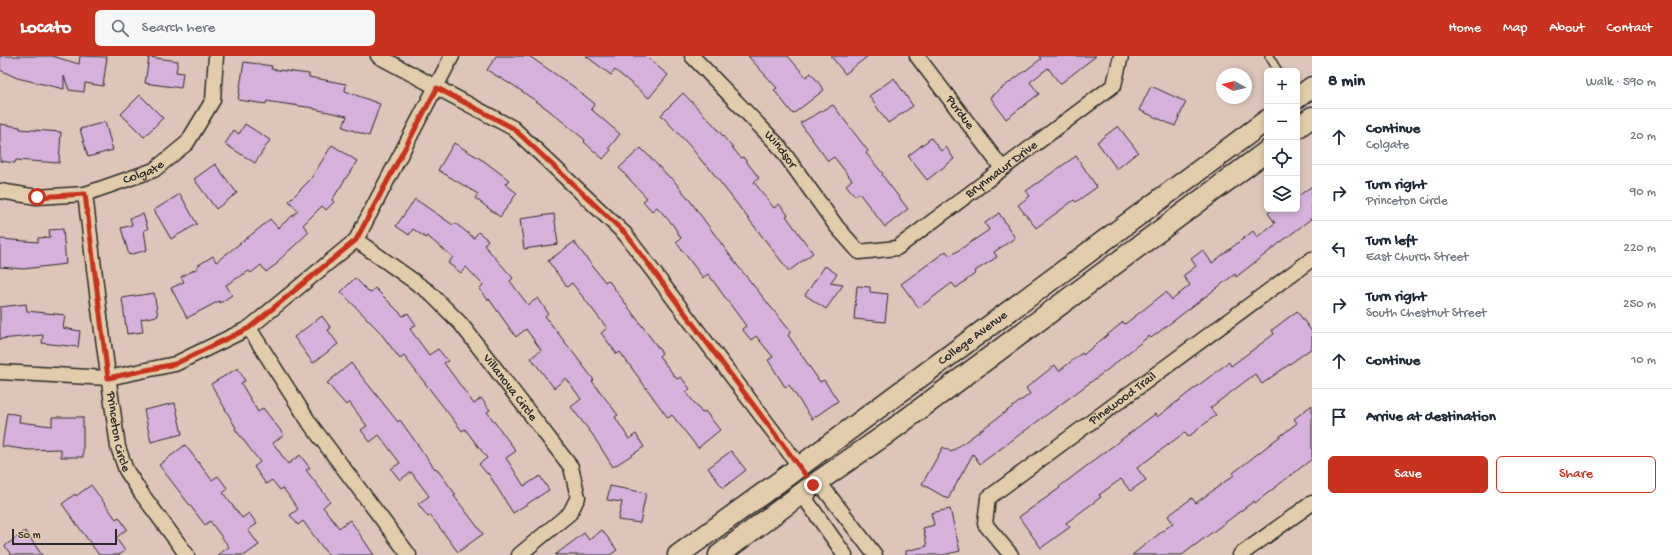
<!DOCTYPE html>
<html lang="en">
<head>
<meta charset="utf-8">
<style>
  :root { --surface:#fff; --page:#f6f6f7; --text:#1f2937; --muted:#747a83; --line:#e0e1e3; --accent:#c8321e }
  body { margin:0; font-family:"Gochi Hand",sans-serif; background:var(--page); color:var(--text) }
  .controls { position:absolute; right:12px; top:12px; display:grid; overflow:hidden; border-radius:6px; box-shadow:0 2px 6px #0003 }
  .controls button { width:36px; height:36px; display:grid; place-items:center; padding:0; border:0; border-bottom:1px solid var(--line); background:var(--surface); color:var(--text); font:20px sans-serif }
  .compass { position:absolute; left:1216px; top:12px; width:36px; height:36px; border-radius:50%; background:var(--surface); box-shadow:0 2px 6px #0003; rotate:278deg }
  .scale { position:absolute; left:12px; bottom:10px; width:105px; box-sizing:border-box; padding-left:4px; border:2px solid #2b2b2b; border-top:0; font-size:11px; line-height:14px; white-space:nowrap; color:#2b2b2b; -webkit-text-stroke:3px #e1cdab; paint-order:stroke }
  .stop { position:absolute; width:12px; height:12px; margin:-9px; border:3px solid #c8321e; border-radius:50%; background:#fff }
  .stop.end { background:#c8321e; border-color:#fff; box-shadow:0 1px 4px #0008 }
  .list { margin:0; padding:0; list-style:none }
  h2 { display:flex; justify-content:space-between; align-items:center; height:52px; margin:0; padding:0 16px; font-size:17px }
  h2 small { font-size:13px; font-weight:400; color:var(--muted) }
  .list li { display:grid; grid-template-columns:26px 1fr auto; gap:12px; align-items:center; box-sizing:border-box; height:56px; padding:0 16px; border-top:1px solid var(--line) }
  .list b { display:block; font-size:15px; white-space:nowrap }
  .list p { margin:0; font-size:13px; white-space:nowrap; color:var(--muted) }
  .list em { font-size:13px; font-style:normal; color:var(--muted) }
  .actions { display:flex; gap:8px; padding:12px 16px }
  .actions a { flex:1; padding:9px 0; border:1px solid var(--accent); border-radius:6px; text-align:center; font-size:14px; color:var(--accent) }
  .actions .main { background:var(--accent); color:#fff }
  .icon { flex:none; width:22px; height:22px; fill:none; stroke:currentColor; stroke-width:2; stroke-linecap:round; stroke-linejoin:round }
  .map { position:relative; flex:none; width:1312px; height:499px; overflow:hidden }
  header { display:flex; align-items:center; gap:24px; box-sizing:border-box; height:56px; padding:0 20px; background:var(--accent); color:#fff }
  header strong { font-size:19px }
  nav { display:flex; gap:22px; margin-inline-start:auto; font-size:14px }
  .search { width:280px; height:36px; background:var(--page); display:flex; align-items:center; gap:10px; box-sizing:border-box; padding:0 14px; border-radius:6px; color:var(--muted); font-size:15px }
  main { display:flex }
  aside { flex:1; background:var(--surface) }
  .map>svg:first-child { display:block }
  .building { fill:#d5b1db; stroke:#2b2b2b }
  .lines { fill:none; stroke-linecap:round; stroke-linejoin:round }
  .service-casing { stroke:#2b2b2b; stroke-width:10 }
  .minor-casing { stroke:#2b2b2b; stroke-width:17 }
  .secondary-casing { stroke:#2b2b2b; stroke-width:23 }
  .service { stroke:#e1cdab; stroke-width:7 }
  .minor { stroke:#e1cdab; stroke-width:14 }
  .secondary { stroke:#e1cdab; stroke-width:20 }
  .route { stroke:#c8321e; stroke-width:5 }
  .labels { text-anchor:middle; dominant-baseline:central; stroke-width:3.5; stroke-linejoin:round; paint-order:stroke }
  .street-label { font-size:13px; fill:#2b2b2b; stroke:#e1cdab }
</style>
</head>
<body>
<header>
<strong>Locato</strong>
<div class="search"><svg class="icon" aria-label="search" viewBox="0 0 24 24"><circle cx="10" cy="10" r="6"/><path d="M15 15l6 6"/></svg>Search here</div>
<nav><a>Home</a><a>Map</a><a>About</a><a>Contact</a></nav>
</header>
<main>
<div class="map">
<svg width="1312" height="499" viewBox="0 0 1312 499">
  <rect width="100%" height="100%" fill="#ddc5b9"/>
  <filter id="ink" filterUnits="userSpaceOnUse"><feTurbulence type="fractalNoise" baseFrequency=".025" numOctaves="2"/><feDisplacementMap in="SourceGraphic" scale="8" xChannelSelector="R" yChannelSelector="G"/><feConvolveMatrix kernelMatrix="1 2 1 2 8 2 1 2 1" color-interpolation-filters="sRGB"/></filter>
  <g filter="url(#ink)">
    <!-- building -->
    <path class="building" d="M0,0H52L79,8L80,0L107,1L103,30L85,27L84,36L69,34L64,20V33L17,22L0,14Z
      M496,0H529L574,31L595,48L591,53L620,78L609,92L611,94L603,103L584,86L585,84L546,52L510,27V28L487,14Z
      M586,0H645L668,19L649,42L615,14L611,19Z
      M748,0H788L806,21L811,17L824,34L793,58L774,34L777,32Z
      M831,0H868L845,18Z
      M1039,0H1096L1060,28L1048,12L1030,26L1039,38L1006,63L990,41L1041,3Z
      M149,1L178,5L176,16L183,17L181,32L145,27Z
      M244,6L272,10L271,13L309,18V21L346,28L345,35L380,48L369,80L343,71L347,60L314,53V52L272,46L267,45L266,48L238,44Z
      M894,22L913,50L888,67L869,40Z
      M1151,30L1186,46L1175,70L1139,54Z
      M683,37L713,68L741,102L743,101L759,122L754,126L774,152L779,148L788,159L786,160L813,197L789,215L706,108L705,109L689,89L661,59Z
      M140,39L163,62L144,81L121,58Z
      M833,49L868,95L866,97L883,118L882,119L908,153L885,171L859,137L855,140L846,129L852,124L834,101L828,105L800,67Z
      M105,66L113,94L88,101L80,73Z
      M0,68L20,71V73L61,76L59,107L16,104L15,107L0,105Z
      M245,68L270,84L255,107L225,88L234,74L239,78Z
      M1118,70L1138,96L1117,113L1097,86Z
      M931,82L941,95L946,91L954,103L927,124L908,100Z
      M454,87L484,105L509,124L505,128L517,137L500,161L475,142L478,138L438,114Z
      M332,89L357,105L332,144L334,146L326,154L322,150L303,169L309,176L277,206L278,207L266,216L261,209L251,217L249,215L226,229L232,239L220,247L219,245L187,262L171,232L184,226L181,221L198,212L197,210L213,200L216,206L261,171L270,163L278,172L298,155L289,145L310,124Z
      M641,92L670,122L671,121L688,142L737,209L791,276L788,279L820,326L824,324L838,345L812,363L789,329L785,331L768,304L773,301L756,280L751,284L742,273L746,270L708,218L703,222L676,186L681,182L673,169L657,151L652,155L643,145L647,142L619,112Z
      M1076,100L1097,131L1076,146L1074,144L1036,172L1018,149L1030,140L1026,135Z
      M215,108L237,137L216,153L194,123Z
      M1312,130V162L1236,221L1235,218L1151,282L1149,280L1107,314L980,408L973,398L948,443L922,428L943,391L951,396L1030,338L1026,332L1055,309L1059,315L1082,297L1083,299L1123,266L1125,268L1166,236L1172,244L1190,229L1183,220L1196,210L1191,203L1203,194L1212,207L1253,175L1257,181L1275,167L1268,157L1273,153H1297V141Z
      M180,138L197,168L171,183L154,154Z
      M415,143L453,169L455,167L474,182L478,176L488,184L484,189L513,222L510,225L528,249L538,242L548,257L545,260L594,324L592,325L618,359L615,361L629,383L636,378L644,391L613,411L592,378L571,351L581,343L566,322L554,332L531,302L541,294L526,273L516,281L489,243L488,244L479,233L483,229L466,211L461,217L448,207L453,201L427,180L426,182L413,173L409,179L396,170Z
      M999,157L1015,182L994,196L997,201L975,215L976,217L956,232L952,227L919,252L901,228L946,195L950,200L989,174L985,167Z
      M143,158L148,173L144,174L147,194L129,199L121,172L132,169L130,162Z
      M554,158L558,188L524,193L520,163Z
      M63,173L66,208L23,213L0,211V183L38,186V182L50,181L49,174Z
      M574,186L605,226L608,224L623,244L662,297L659,300L677,323L681,321L690,333L686,336L702,357L705,355L720,374L698,392L672,359L668,362L620,296L617,298L601,277L607,272L572,227L567,231L548,205Z
      M825,210L837,218L830,227L843,229L826,253L805,239Z
      M355,222L370,237L375,232L403,260L408,257L416,269L410,273L429,299L438,293L448,305L444,307L474,348L481,342L490,354L487,356L516,395L506,402L524,430L540,420L549,434L513,457L488,417L487,418L479,408L487,402L465,373L462,375L404,300L400,303L379,275L341,236Z
      M857,230L870,231V236L888,238L885,266L854,263Z
      M154,237L158,260L141,263L143,276L127,278L122,242Z
      M26,248L27,255L65,259L63,272L80,275L78,291L42,287L43,279L0,283V251Z
      M1297,255L1312,276V292L1262,328L1255,318L1210,352L1216,359L1188,381L1185,376L1137,412L1146,424L1130,435L1121,423L1099,439L1101,441L1066,467L1070,471L1041,492L1019,461L1060,432L1059,431L1155,358L1157,361L1229,306L1231,310L1274,278L1272,274Z
      M322,260L331,272L328,274L338,288L313,307L294,281Z
      M351,307L398,366L400,364L435,413L436,412L456,439L454,440L483,478L458,496L430,459L428,461L418,448L429,440L411,416L400,424L391,413L400,407L379,379L370,386L361,374L367,370L349,346L346,349L327,327Z
      M238,312L245,325L241,327L258,356L263,352L284,379L273,387L288,408L300,399L310,412L306,414L330,445L323,451L339,472L350,464L374,499H328L303,465L298,469L290,459L298,453L283,432L280,434L272,424L266,428L254,411L260,406L235,373L236,372L211,328Z
      M175,347L182,378L151,386L144,354Z
      M1312,349V403L1255,447L1254,445L1182,499H1132L1173,467L1168,460L1192,442L1196,447L1234,419L1233,417L1297,367L1294,363Z
      M7,357L20,359L19,366L52,370V361H83V401H61V393L29,394L2,390Z
      M185,389L212,424L218,420L228,433L223,437L242,462L249,457L257,468L248,474L259,489L245,499H218L229,491L210,465L205,469L159,409Z
      M731,395L746,414L723,432L708,412Z
      M91,429L116,463L119,461L127,473L116,482L125,495L119,499H99L62,448L75,438L76,440Z
      M610,430L646,437L640,467L618,464L622,446L607,444Z
      M950,453L960,495L943,499H906V495L927,490L923,472L934,469L931,457Z
      M602,474L617,494L610,499H555L584,477L589,484Z
      M25,475L42,499H11L5,490Z"/>
    <g class="lines">
      <defs>
        <path id="service" d="M1269,0L1278,15"/>
        <g id="minor">
          <path d="M378,0L513,72L625,178L800,411"/>
          <path id="s1" d="M692,0L778,89L837,171L859,196L897,192L1114,29L1121,0"/>
          <path id="s2" d="M917,0L1002,112"/>
          <path id="s3" d="M0,135L37,141L85,138L154,114L187,87L213,44L216,0"/>
          <path id="s4" d="M85,138L99,253L118,391L126,414L141,437L187,499"/>
          <path id="s5" d="M356,184L429,236L461,268L571,411L578,441L570,457L519,499"/>
          <path d="M249,272L311,369L409,499"/>
          <path d="M0,316L108,322L175,308L249,272L356,184L452,0"/>
          <path d="M845,499L806,444L813,429L825,434L875,499"/>
          <path id="s6" d="M1011,499L985,468L988,442L1312,203"/>
          <path d="M1240,499L1312,447"/>
        </g>
        <g id="secondary">
          <path d="M1297,42L1312,31"/>
          <path d="M1297,72L1312,61"/>
          <path id="s7" d="M678,499L776,428L1267,64"/>
          <path d="M719,499L813,429L885,379L1267,95"/>
        </g>
      </defs>
      <!-- service casing -->
      <use href="#service" class="service-casing"/>
      <!-- minor casing -->
      <use href="#minor" class="minor-casing"/>
      <!-- secondary casing -->
      <use href="#secondary" class="secondary-casing"/>
      <!-- service -->
      <use href="#service" class="service"/>
      <!-- minor -->
      <use href="#minor" class="minor"/>
      <!-- secondary -->
      <use href="#secondary" class="secondary"/>
    </g>
  </g>
  <g class="lines" filter="url(#ink)">
    <!-- route -->
    <path class="route" d="M37,141L85,138L108,322L175,308L249,272L356,184L437,32L513,72L626,178L813,429"/>
  </g>
  <g class="labels">
    <!-- street labels -->
    <g class="street-label">
      <text stroke="none"><textPath href="#s2" startOffset="71">Purdue</textPath></text>
      <text stroke="none"><textPath href="#s1" startOffset="129">Windsor</textPath></text>
      <text stroke="none"><textPath href="#s1" startOffset="427">Brynmawr Drive</textPath></text>
      <text stroke="none"><textPath href="#s3" startOffset="148">Colgate</textPath></text>
      <text stroke="none"><textPath href="#s7" startOffset="366">College Avenue</textPath></text>
      <text stroke="none"><textPath href="#s5" startOffset="215">Villanova Circle</textPath></text>
      <text stroke="none"><textPath href="#s6" startOffset="234">Pinewood Trail</textPath></text>
      <text stroke="none"><textPath href="#s4" startOffset="240">Princeton Circle</textPath></text>
    </g>
  </g>
</svg>
<div class="controls">
<button>+</button>
<button>−</button>
<button><svg class="icon" aria-label="locate" viewBox="0 0 24 24"><circle cx="12" cy="12" r="6"/><path d="M12 2v4M12 18v4M2 12h4M18 12h4"/></svg></button>
<button><svg class="icon" aria-label="layers" viewBox="0 0 24 24"><path d="M12 4l9 5-9 5-9-5zM3 14l9 5 9-5"/></svg></button>
</div>
<svg class="compass" viewBox="-18 -18 36 36"><path d="M0-13l5 13h-10z" fill="#e53935"/><path d="M0 13l5-13h-10z" fill="#747a83"/></svg>
<div class="scale">50 m</div>
<div class="stop" style="left:37px;top:141px"></div>
<div class="stop end" style="left:813px;top:429px"></div>
</div>
<aside>
<h2>8 min<small>Walk · 590 m</small></h2>
<ul class="list">
<li><svg class="icon" aria-label="ahead" viewBox="0 0 24 24"><path d="M12 20V5M6 11l6-6 6 6"/></svg><div><b>Continue</b><p>Colgate</p></div><em>20 m</em></li>
<li><svg class="icon" aria-label="right" viewBox="0 0 24 24"><path d="M7 20v-9h11M14 6l5 5-5 5"/></svg><div><b>Turn right</b><p>Princeton Circle</p></div><em>90 m</em></li>
<li><svg class="icon" aria-label="left" viewBox="0 0 24 24"><path d="M17 20v-9H6M10 6l-5 5 5 5"/></svg><div><b>Turn left</b><p>East Church Street</p></div><em>220 m</em></li>
<li><svg class="icon" aria-label="right" viewBox="0 0 24 24"><path d="M7 20v-9h11M14 6l5 5-5 5"/></svg><div><b>Turn right</b><p>South Chestnut Street</p></div><em>250 m</em></li>
<li><svg class="icon" aria-label="ahead" viewBox="0 0 24 24"><path d="M12 20V5M6 11l6-6 6 6"/></svg><div><b>Continue</b></div><em>10 m</em></li>
<li><svg class="icon" aria-label="arrive" viewBox="0 0 24 24"><path d="M6 21V4h12l-3 4 3 4H6"/></svg><div><b>Arrive at destination</b></div></li>
</ul>
<div class="actions"><a class="main">Save</a><a>Share</a></div>
</aside>
</main>
</body>
</html>
